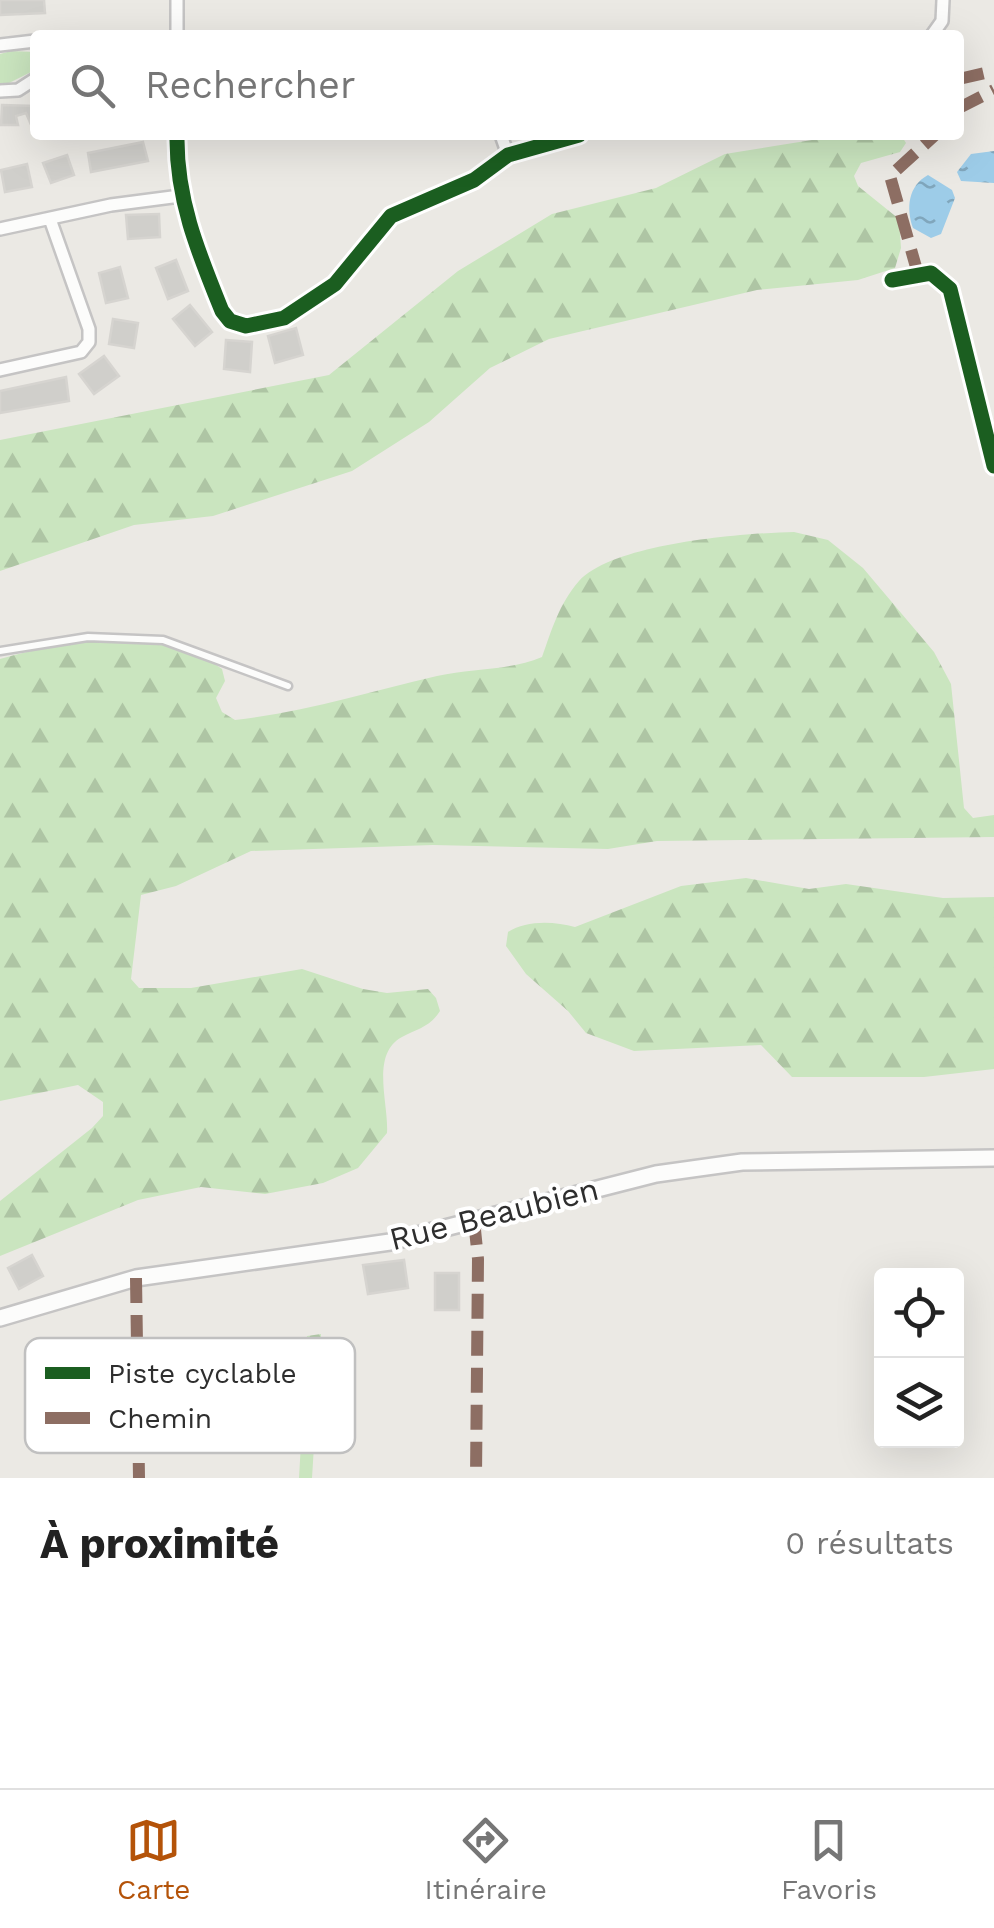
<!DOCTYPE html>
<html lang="fr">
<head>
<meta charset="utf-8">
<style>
  :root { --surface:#fff; --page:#f6f6f6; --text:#222; --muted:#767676; --line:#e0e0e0; --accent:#b45309 }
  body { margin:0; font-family:"Work Sans",sans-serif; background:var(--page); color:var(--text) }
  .controls { position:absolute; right:30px; bottom:30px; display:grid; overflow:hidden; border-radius:10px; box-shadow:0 10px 40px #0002 }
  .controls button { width:90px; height:90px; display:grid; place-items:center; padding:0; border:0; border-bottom:2px solid var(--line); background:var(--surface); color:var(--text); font:50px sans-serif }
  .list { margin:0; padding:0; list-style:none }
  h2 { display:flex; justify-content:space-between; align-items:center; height:130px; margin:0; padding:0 40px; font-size:42px }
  h2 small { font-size:32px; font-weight:400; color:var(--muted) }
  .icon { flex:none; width:55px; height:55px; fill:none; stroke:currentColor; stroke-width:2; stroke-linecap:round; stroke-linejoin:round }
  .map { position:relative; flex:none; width:994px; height:1478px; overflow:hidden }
  .search { position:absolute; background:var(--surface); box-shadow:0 10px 40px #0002; left:30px; right:30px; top:30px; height:110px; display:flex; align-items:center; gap:25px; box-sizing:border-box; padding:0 35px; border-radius:10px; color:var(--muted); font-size:38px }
  .sheet { height:310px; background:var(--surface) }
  nav { display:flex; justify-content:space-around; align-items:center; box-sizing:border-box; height:140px; border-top:2px solid var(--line); background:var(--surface); font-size:28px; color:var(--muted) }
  nav a { display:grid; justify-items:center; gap:5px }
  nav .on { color:var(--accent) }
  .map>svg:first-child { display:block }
  .grass { fill:#cae5bf }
  .forest { fill:url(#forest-firs) }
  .water { fill:url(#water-ripples) }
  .building { fill:#d0cfcb; stroke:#d6d4d0; stroke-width:2.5 }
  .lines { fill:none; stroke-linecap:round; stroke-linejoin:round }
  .service-casing { stroke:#c5c4c4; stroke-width:11 }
  .minor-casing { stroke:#c5c4c4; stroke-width:16 }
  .secondary-casing { stroke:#c5c4c4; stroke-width:20 }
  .service { stroke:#fcfcfb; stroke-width:6 }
  .minor { stroke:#fcfcfb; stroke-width:11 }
  .secondary { stroke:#fcfcfb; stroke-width:15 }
  .quiet { stroke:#8d6e63; stroke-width:12; stroke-dasharray:25 12; stroke-linecap:butt }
  .cycleway-casing { stroke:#fff; stroke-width:21 }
  .cycleway { stroke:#1b5e20; stroke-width:15 }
  .labels { text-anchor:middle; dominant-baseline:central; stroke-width:8; stroke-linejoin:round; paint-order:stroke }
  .street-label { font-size:32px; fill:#2e2e2e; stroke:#fff }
  .key { fill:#fff; stroke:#c0c0c0; stroke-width:2.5 }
  .key-label { font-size:28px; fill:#2e2e2e }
</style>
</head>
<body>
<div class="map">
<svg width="994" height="1478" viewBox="0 0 994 1478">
  <defs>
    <pattern id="forest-firs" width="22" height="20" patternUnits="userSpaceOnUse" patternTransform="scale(2.5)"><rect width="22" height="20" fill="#cae5bf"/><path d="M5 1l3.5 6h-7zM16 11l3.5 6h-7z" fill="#aec5a4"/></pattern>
    <pattern id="water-ripples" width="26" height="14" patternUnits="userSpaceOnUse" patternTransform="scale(2.5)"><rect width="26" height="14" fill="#9dcce8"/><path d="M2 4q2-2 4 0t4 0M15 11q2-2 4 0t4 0" fill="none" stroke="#80a6bc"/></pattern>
  </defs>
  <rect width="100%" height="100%" fill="#ebe9e4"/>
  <!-- grass -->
  <path class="grass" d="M11,51L35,52V70L5,85L0,83V54Z"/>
  <!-- forest -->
  <path class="forest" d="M843,135H901L906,143L900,152L861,163L854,176L858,186L899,219L901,248L895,268L858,280L757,290L549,339L490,368L429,422L352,471L213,516L134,525L0,571V440L329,375L458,271L552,214L656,188L725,154Z
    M794,532L828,540L863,568L934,652L951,684L964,808L973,818L994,815V837L657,841L608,849L433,845L251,851L176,886L141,895L131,979L139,988H191L302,969L363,989L387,993L428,989L436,998L440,1011C430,1027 417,1029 402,1037C370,1054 389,1104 387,1133L358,1168L323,1183L265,1194L201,1187L138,1200L0,1256V1201L92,1128L103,1116V1102L78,1085L0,1101V659C69,640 160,625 222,669L225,681L216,698L222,712L235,720C305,712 369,692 437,676C473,668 508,671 542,657C552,629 559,604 579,581C614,543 744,533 794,532Z
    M746,878L809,889L846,884L943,898L994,897V1069L924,1077H792L761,1045L634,1051L586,1033L568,1011L526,974L506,946L508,932C526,920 554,921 575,927L681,886Z
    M321,1334L312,1478H299L307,1336Z"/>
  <!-- water -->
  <path class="water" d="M994,151V183L961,181L957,172L971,154Z
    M928,175L952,190L955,198L941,234L931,238L913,228C906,208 908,186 928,175Z"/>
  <!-- building -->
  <path class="building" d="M0,0H44L45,13L0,15Z
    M2,105L35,106V134L26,113L16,116L18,125H1Z
    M143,142L148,161L91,172L88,153Z
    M67,155L74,175L51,183L43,163Z
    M27,164L32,187L5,192L1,170Z
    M159,214L160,237L128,239L126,215Z
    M176,260L188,291L168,299L156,268Z
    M120,267L128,298L106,303L99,273Z
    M190,305L212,332L195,346L173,319Z
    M113,319L138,323L134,348L109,344Z
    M296,328L303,355L275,363L268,336Z
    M226,340L252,342L250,372L224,369Z
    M104,356L119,376L94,394L79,374Z
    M66,377L69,401L0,413V391Z
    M32,1255L43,1276L19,1289L8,1268Z
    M404,1260L408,1288L368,1294L363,1265Z
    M435,1273H459V1310H435Z"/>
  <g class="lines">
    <defs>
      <path id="service" d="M0,651L88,637L163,640L288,686"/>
      <path id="minor" d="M177,35V0
        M932,35L942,21L943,0
        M0,45L35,41
        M0,91L18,90L35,79
        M177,135C176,199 198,252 222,311L230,321L246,326L284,318L335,284L391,216L474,180L508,155L579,135
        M501,135L508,155
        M0,229L111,205L180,196
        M892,280L931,273L950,289L994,466
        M0,370L81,352L89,342V329L50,219"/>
      <path id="secondary" d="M0,1318L136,1278L390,1242L656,1174L742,1162L994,1158"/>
    </defs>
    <!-- service casing -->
    <use href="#service" class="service-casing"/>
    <!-- minor casing -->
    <use href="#minor" class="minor-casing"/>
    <!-- secondary casing -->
    <use href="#secondary" class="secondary-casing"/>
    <!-- service -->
    <use href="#service" class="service"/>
    <!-- minor -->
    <use href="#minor" class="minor"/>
    <!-- secondary -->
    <use href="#secondary" class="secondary"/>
    <!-- quiet -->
    <path class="quiet" d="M959,79L994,71
      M959,108L994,90
      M918,274L890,176L935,135
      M474,1220L478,1259L476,1478
      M136,1278L139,1478"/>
    <defs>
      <path id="cycleway" d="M177,135C176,199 198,252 222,311L230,321L246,326L284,318L335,284L391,216L474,180L508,155L579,135
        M892,280L931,273L950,289L994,466"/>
    </defs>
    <!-- cycleway casing -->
    <use href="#cycleway" class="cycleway-casing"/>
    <!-- cycleway -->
    <use href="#cycleway" class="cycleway"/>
  </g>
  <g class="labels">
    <!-- street labels -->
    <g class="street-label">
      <text transform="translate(494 1214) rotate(-14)">Rue Beaubien</text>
    </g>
  </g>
  <!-- legend -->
  <rect x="25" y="1338" width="330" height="115" rx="15" class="key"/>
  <rect x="45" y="1367" width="45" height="12" fill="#1b5e20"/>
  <rect x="45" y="1412" width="45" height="12" fill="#8d6e63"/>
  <g class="key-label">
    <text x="108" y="1383">Piste cyclable</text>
    <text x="108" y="1428">Chemin</text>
  </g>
</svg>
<div class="controls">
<button><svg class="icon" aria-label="locate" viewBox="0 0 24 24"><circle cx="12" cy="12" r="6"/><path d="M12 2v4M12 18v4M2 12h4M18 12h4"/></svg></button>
<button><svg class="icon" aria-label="layers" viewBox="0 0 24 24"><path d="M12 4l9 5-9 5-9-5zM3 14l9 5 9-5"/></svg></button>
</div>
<div class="search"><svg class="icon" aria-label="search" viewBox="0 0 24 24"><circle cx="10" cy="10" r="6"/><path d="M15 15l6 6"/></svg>Rechercher</div>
</div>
<section class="sheet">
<h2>À proximité<small>0 résultats</small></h2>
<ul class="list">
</ul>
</section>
<nav>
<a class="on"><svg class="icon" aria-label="map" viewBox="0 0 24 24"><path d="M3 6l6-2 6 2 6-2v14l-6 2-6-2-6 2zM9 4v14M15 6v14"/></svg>Carte</a>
<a><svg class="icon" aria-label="directions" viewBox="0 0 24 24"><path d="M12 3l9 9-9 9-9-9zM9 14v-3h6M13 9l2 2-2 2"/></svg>Itinéraire</a>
<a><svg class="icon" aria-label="saved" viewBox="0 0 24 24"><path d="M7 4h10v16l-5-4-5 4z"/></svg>Favoris</a>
</nav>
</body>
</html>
